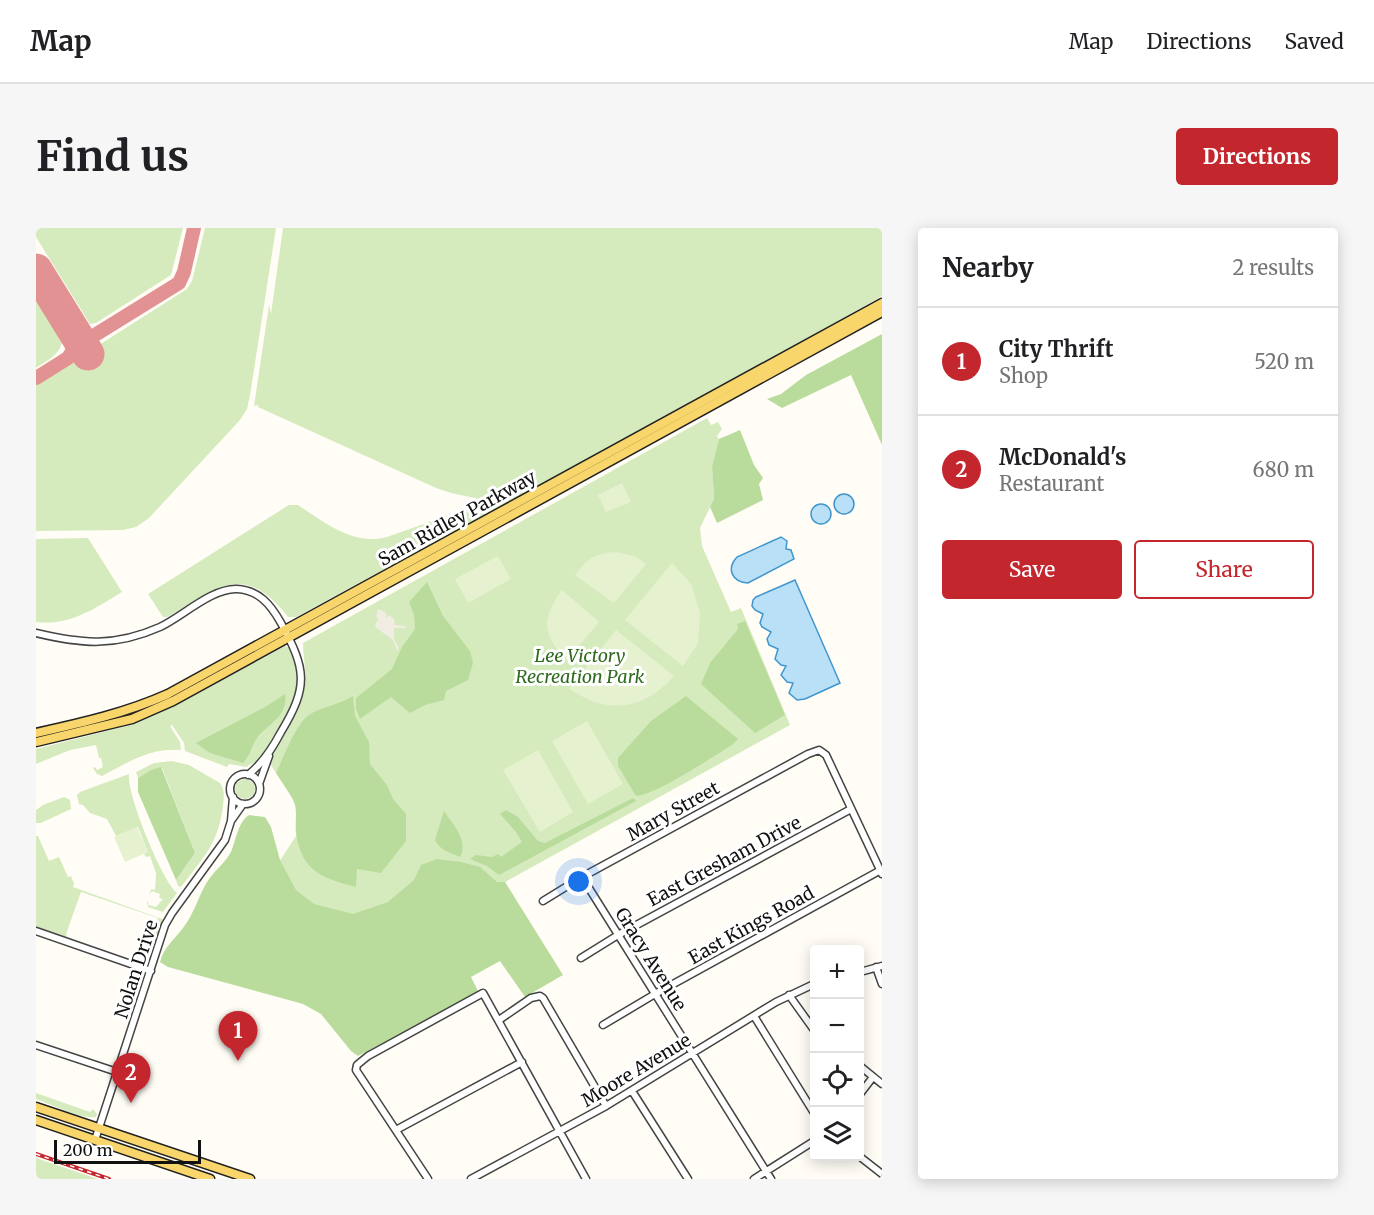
<!DOCTYPE html>
<html lang="en">
<head>
<meta charset="utf-8">
<style>
  :root { --surface:#fff; --page:#f6f6f6; --text:#202124; --muted:#757577; --line:#e0e0e0; --accent:#c4262e }
  body { margin:0; font-family:Merriweather,serif; background:var(--page); color:var(--text) }
  .controls { position:absolute; right:18px; bottom:18px; display:grid; overflow:hidden; border-radius:6px; box-shadow:0 3px 15px #0003 }
  .controls button { width:54px; height:54px; display:grid; place-items:center; padding:0; border:0; border-bottom:2px solid var(--line); background:var(--surface); color:var(--text); font:30px sans-serif }
  .scale { position:absolute; left:18px; bottom:15px; width:147px; box-sizing:border-box; padding-left:6px; border:3px solid #111; border-top:0; font-size:16px; line-height:21px; white-space:nowrap; color:#111; -webkit-text-stroke:4px #fff; paint-order:stroke }
  .you { position:absolute; left:543px; top:654px; width:21px; height:21px; margin:-15px; border:4px solid #fff; border-radius:50%; background:#1a73e8; box-shadow:0 0 0 9px #1a73e833 }
  .badge { display:grid; place-items:center; width:39px; height:39px; border-radius:50%; background:var(--accent); color:#fff; font-size:20px; font-weight:700 }
  .pin { position:absolute; translate:-50% -50px; filter:drop-shadow(0 2px 3px #0008) }
  .pin::after { content:''; position:absolute; top:32px; width:21px; height:18px; background:inherit; clip-path:polygon(0 0,100% 0,50% 100%) }
  .list { margin:0; padding:0; list-style:none }
  h2 { display:flex; justify-content:space-between; align-items:center; height:78px; margin:0; padding:0 24px; font-size:26px }
  h2 small { font-size:20px; font-weight:400; color:var(--muted) }
  .list li { display:grid; grid-template-columns:39px 1fr auto; gap:18px; align-items:center; box-sizing:border-box; height:108px; padding:0 24px; border-top:2px solid var(--line) }
  .list b { display:block; font-size:22px; white-space:nowrap }
  .list p { margin:0; font-size:20px; white-space:nowrap; color:var(--muted) }
  .list em { font-size:20px; font-style:normal; color:var(--muted) }
  .actions { display:flex; gap:12px; padding:18px 24px }
  .actions a { flex:1; padding:14px 0; border:2px solid var(--accent); border-radius:6px; text-align:center; font-size:21px; color:var(--accent) }
  .actions .main { background:var(--accent); color:#fff }
  .icon { flex:none; width:33px; height:33px; fill:none; stroke:currentColor; stroke-width:2; stroke-linecap:round; stroke-linejoin:round }
  .map { position:relative; flex:none; width:846px; height:951px; overflow:hidden; border-radius:6px }
  header { display:flex; align-items:center; gap:36px; box-sizing:border-box; height:84px; padding:0 30px; background:var(--surface); border-bottom:2px solid var(--line) }
  header strong { font-size:28px }
  nav { display:flex; gap:33px; margin-inline-start:auto; font-size:21px }
  .intro { display:flex; align-items:center; justify-content:space-between; box-sizing:border-box; height:144px; padding:0 36px }
  h1 { margin:0; font-size:42px }
  .button { padding:15px 27px; border-radius:6px; background:var(--accent); color:#fff; font-size:21px; font-weight:700 }
  main { display:flex; gap:36px; padding:0 36px }
  aside { flex:1; background:var(--surface); border-radius:6px; box-shadow:0 3px 15px #0003 }
  .map>svg:first-child { display:block }
  .green { fill:#d5ebbd }
  .forest { fill:#b9dc9c }
  .pitch { fill:#e6f2cf }
  .plaza { fill:#f1ede2 }
  .water { fill:#b9e0f7; stroke:#3f96cf; stroke-width:1.5 }
  .lines { fill:none; stroke-linecap:round; stroke-linejoin:round }
  .taxiway { stroke:#e29292; stroke-width:14 }
  .runway { stroke:#e29292; stroke-width:33 }
  .minor-casing { stroke:#444; stroke-width:9 }
  .major-casing { stroke:#222; stroke-width:11 }
  .minor { stroke:#fff; stroke-width:6 }
  .major { stroke:#f9d66b; stroke-width:8 }
  .rail-casing { stroke:#c4262e; stroke-width:4 }
  .rail { stroke:#fff; stroke-width:1.5; stroke-dasharray:4.5; stroke-linecap:butt }
  .labels { text-anchor:middle; dominant-baseline:central; stroke-width:6; stroke-linejoin:round; paint-order:stroke }
  .street-label { font-size:18px; fill:#111; stroke:#fff }
  .park-label { font-size:18px; font-style:italic; fill:#2f6b1f; stroke:#fff }
</style>
</head>
<body>
<header>
<strong>Map</strong>
<nav><a>Map</a><a>Directions</a><a>Saved</a></nav>
</header>
<div class="intro"><h1>Find us</h1><a class="button">Directions</a></div>
<main>
<div class="map">
<svg width="846" height="951" viewBox="0 0 846 951">
  <rect width="100%" height="100%" fill="#fffdf5"/>
  <!-- green -->
  <path class="green" d="M0,0H147L135,47L60,95L54,96L0,9Z
    M169,0H240L214,167L211,181L204,192L113,290L100,299L87,302L0,303V157L151,61L156,53Z
    M247,0H846V68L723,138L260,389H252C207,332 182,360 131,389H127L112,366L253,277H262C289,295 318,318 351,309L453,273L415,265L400,260L222,179V177L218,178L233,77L235,86Z
    M0,72L6,81H9L26,108C27,126 13,131 0,140Z
    M671,190L675,197L682,194L686,201L681,208L683,211L676,238L678,271L664,300L666,318L695,384L705,380L754,497L469,654L286,768L191,713L268,596L263,581L233,534C245,507 265,483 269,452C270,439 267,428 267,415Z
    M52,310L86,364C58,381 34,398 0,394V311Z
    M249,418C257,421 259,428 260,437C267,475 237,505 221,537L217,535L210,539L193,536L191,539L149,523L148,515L136,497L134,498L144,514L145,522C113,520 93,534 66,548L61,546L57,540L59,539L61,542L67,539L65,530H63L60,517L34,522L0,536V521L94,497L139,477Z
    M136,533L153,537L184,555C189,562 188,569 187,577C183,615 167,630 145,659L142,658L140,652L159,625L126,540L115,542L102,550L100,544L118,535Z
    M93,546C90,565 126,653 141,665L127,684L112,679L111,675L112,672V677L120,679L127,671L123,670L124,666L116,663L113,667L115,661L119,662L120,645L114,628L110,629L108,626L112,624L102,599L80,608L71,591L54,585L47,577L43,576L41,567L44,564Z
    M199 561a10 10 0 1 1 20 0a10 10 0 1 1-20 0Z
    M28,569L34,572L35,581L5,595H0V582L7,577Z
    M0,608H2L13,633L23,629L32,649L35,648L38,656L37,659L126,691L128,693L117,724L110,723L122,690L45,664L30,706L31,709L0,699Z
    M0,865L54,884L57,881L61,886L60,889C47,892 14,876 0,871Z
    M0,930L62,951H0Z"/>
  <!-- forest -->
  <path class="forest" d="M846,106V217L815,147L746,180L731,171L745,166L770,147Z
    M704,202L718,237L727,250L723,256L727,272L681,295L674,279L678,271L676,238L683,211Z
    M391,354L407,388L434,423L437,435L432,452L410,463L408,472L389,477L374,485L355,469L324,491L320,481V470L356,441L366,419L379,401L378,387L373,374Z
    M709,393L749,487L719,505L665,456L674,435L702,401L701,396Z
    M249,466C253,490 229,496 219,513C214,522 215,526 207,535L174,525L160,515L229,479Z
    M317,468L319,488L333,514L334,536L351,557L357,571L370,586V613L345,645L321,641L320,659C286,650 266,644 260,605C259,596 261,586 259,577C256,566 246,555 240,545C247,531 260,495 273,487C284,479 303,477 317,468Z
    M650,468L702,511L696,517C676,529 620,567 600,568L582,538V530L615,493Z
    M125,539L159,625L140,652L102,564V550L115,542Z
    M597,570L600,573L463,647L451,638L434,631L440,627L456,629L462,626L465,629L486,614L480,604L464,586L470,582L482,589L502,613L509,615Z
    M408,583C417,597 433,612 424,629C415,625 403,622 399,612Z
    M213,587L229,589L235,599L244,632L260,662L278,676L317,686L352,674L378,652L385,637L401,631L425,634L444,639L461,654H469L527,747L489,769L464,733L435,749L442,763L421,776L322,828L315,823L285,786L267,776L132,739L124,734C128,719 138,712 147,700C158,686 162,669 171,654C178,643 189,635 195,624C200,612 202,594 213,587Z"/>
  <!-- pitch -->
  <path class="pitch" d="M586,255L595,274L570,284L562,267Z
    M581,324L600,329L610,336L578,375L539,347C552,330 560,325 581,324Z
    M462,328L475,351L432,375L419,351Z
    M636,335L655,356L664,384L662,415L647,438L589,392Z
    M526,362L563,394L531,432C506,407 505,391 526,362Z
    M580,402L638,448C616,472 592,484 558,474C550,471 541,465 533,461Z
    M551,493L587,556L552,576L516,513Z
    M502,522L537,584L504,604L467,542Z
    M101,599L112,624L89,634L78,609Z"/>
  <!-- plaza -->
  <path class="plaza" d="M342,381L349,384L351,391V387L358,390L359,397L369,398V400H358V411L363,420L361,423L357,412L339,399L341,392L344,394L340,388Z"/>
  <!-- water -->
  <path class="water" d="M798 276a10 10 0 1 1 20 0a10 10 0 1 1-20 0Z
    M775 286a10 10 0 1 1 20 0a10 10 0 1 1-20 0Z
    M745,309L751,313L750,321L755,322L758,331L712,355C696,354 690,341 701,329Z
    M759,352L804,455L769,471L761,472L753,465L757,455L751,454L745,447L750,438L745,437L739,431L742,421L733,417L731,411L735,404L726,399L724,395L727,386L719,382L716,378L717,372L720,369Z"/>
  <g class="lines">
    <!-- taxiway -->
    <path class="taxiway" d="M0,150L32,130L37,122L46,115L143,55L148,44L158,0"/>
    <!-- runway -->
    <path class="runway" d="M0,42L52,126"/>
    <defs>
      <path id="minor" d="M0,405C46,416 79,419 124,399C147,388 176,360 201,361C223,362 235,377 245,395C270,441 273,458 245,504C236,521 227,535 212,547
        M194 561a15 15 0 1 1 30 0a15 15 0 1 1-30 0Z
        M223,556L233,528
        M195,593L207,576
        M546,649L735,951
        M507,673L546,649L772,526L783,522L790,527L846,646
        M0,703L115,743
        M545,730L582,707L815,581
        M840,739L846,756
        M824,744L846,738
        M753,767L778,802
        M718,788L778,885
        M463,792L495,770L504,768L507,770L570,878
        M567,797L619,766L845,642
        M0,817L81,844
        M824,838L846,856
        M596,863L652,951
        M824,866L837,849
        M360,902L486,834
        M59,912L129,697L136,685L189,612L195,593L197,569
        M823,928L846,946
        M392,951L320,842L321,837L332,828L447,765L550,951
        M435,951L570,878L740,774L778,756
        M718,951L778,913"/>
      <path id="major" d="M0,505C45,495 90,485 132,466L846,75
        M0,514L96,491L137,473L846,84
        M0,879L214,951
        M0,892L174,951"/>
    </defs>
    <!-- minor casing -->
    <use href="#minor" class="minor-casing"/>
    <!-- major casing -->
    <use href="#major" class="major-casing"/>
    <!-- minor -->
    <use href="#minor" class="minor"/>
    <!-- major -->
    <use href="#major" class="major"/>
    <defs>
      <path id="rail" d="M0,926L73,951"/>
    </defs>
    <!-- rail casing -->
    <use href="#rail" class="rail-casing"/>
    <!-- rail -->
    <use href="#rail" class="rail"/>
  </g>
  <g class="labels">
    <!-- street labels -->
    <g class="street-label">
      <text transform="translate(421 290) rotate(-29)">Sam Ridley Parkway</text>
      <text transform="translate(637 583) rotate(-29)">Mary Street</text>
      <text transform="translate(688 633) rotate(-28)">East Gresham Drive</text>
      <text transform="translate(715 697) rotate(-29)">East Kings Road</text>
      <text transform="translate(615 731) rotate(58)">Gracy Avenue</text>
      <text transform="translate(100 741) rotate(-72)">Nolan Drive</text>
      <text transform="translate(600 842) rotate(-31)">Moore Avenue</text>
    </g>
    <!-- park labels -->
    <g class="park-label">
      <text x="544" y="427">Lee Victory<tspan x="544" dy="21">Recreation Park</tspan></text>
    </g>
  </g>
</svg>
<div class="controls">
<button>+</button>
<button>−</button>
<button><svg class="icon" aria-label="locate" viewBox="0 0 24 24"><circle cx="12" cy="12" r="6"/><path d="M12 2v4M12 18v4M2 12h4M18 12h4"/></svg></button>
<button><svg class="icon" aria-label="layers" viewBox="0 0 24 24"><path d="M12 4l9 5-9 5-9-5zM3 14l9 5 9-5"/></svg></button>
</div>
<div class="scale">200 m</div>
<div class="you"></div>
<div class="pin badge" style="left:202px;top:833px">1</div>
<div class="pin badge" style="left:95px;top:875px">2</div>
</div>
<aside>
<h2>Nearby<small>2 results</small></h2>
<ul class="list">
<li><span class="badge">1</span><div><b>City Thrift</b><p>Shop</p></div><em>520 m</em></li>
<li><span class="badge">2</span><div><b>McDonald's</b><p>Restaurant</p></div><em>680 m</em></li>
</ul>
<div class="actions"><a class="main">Save</a><a>Share</a></div>
</aside>
</main>
</body>
</html>
